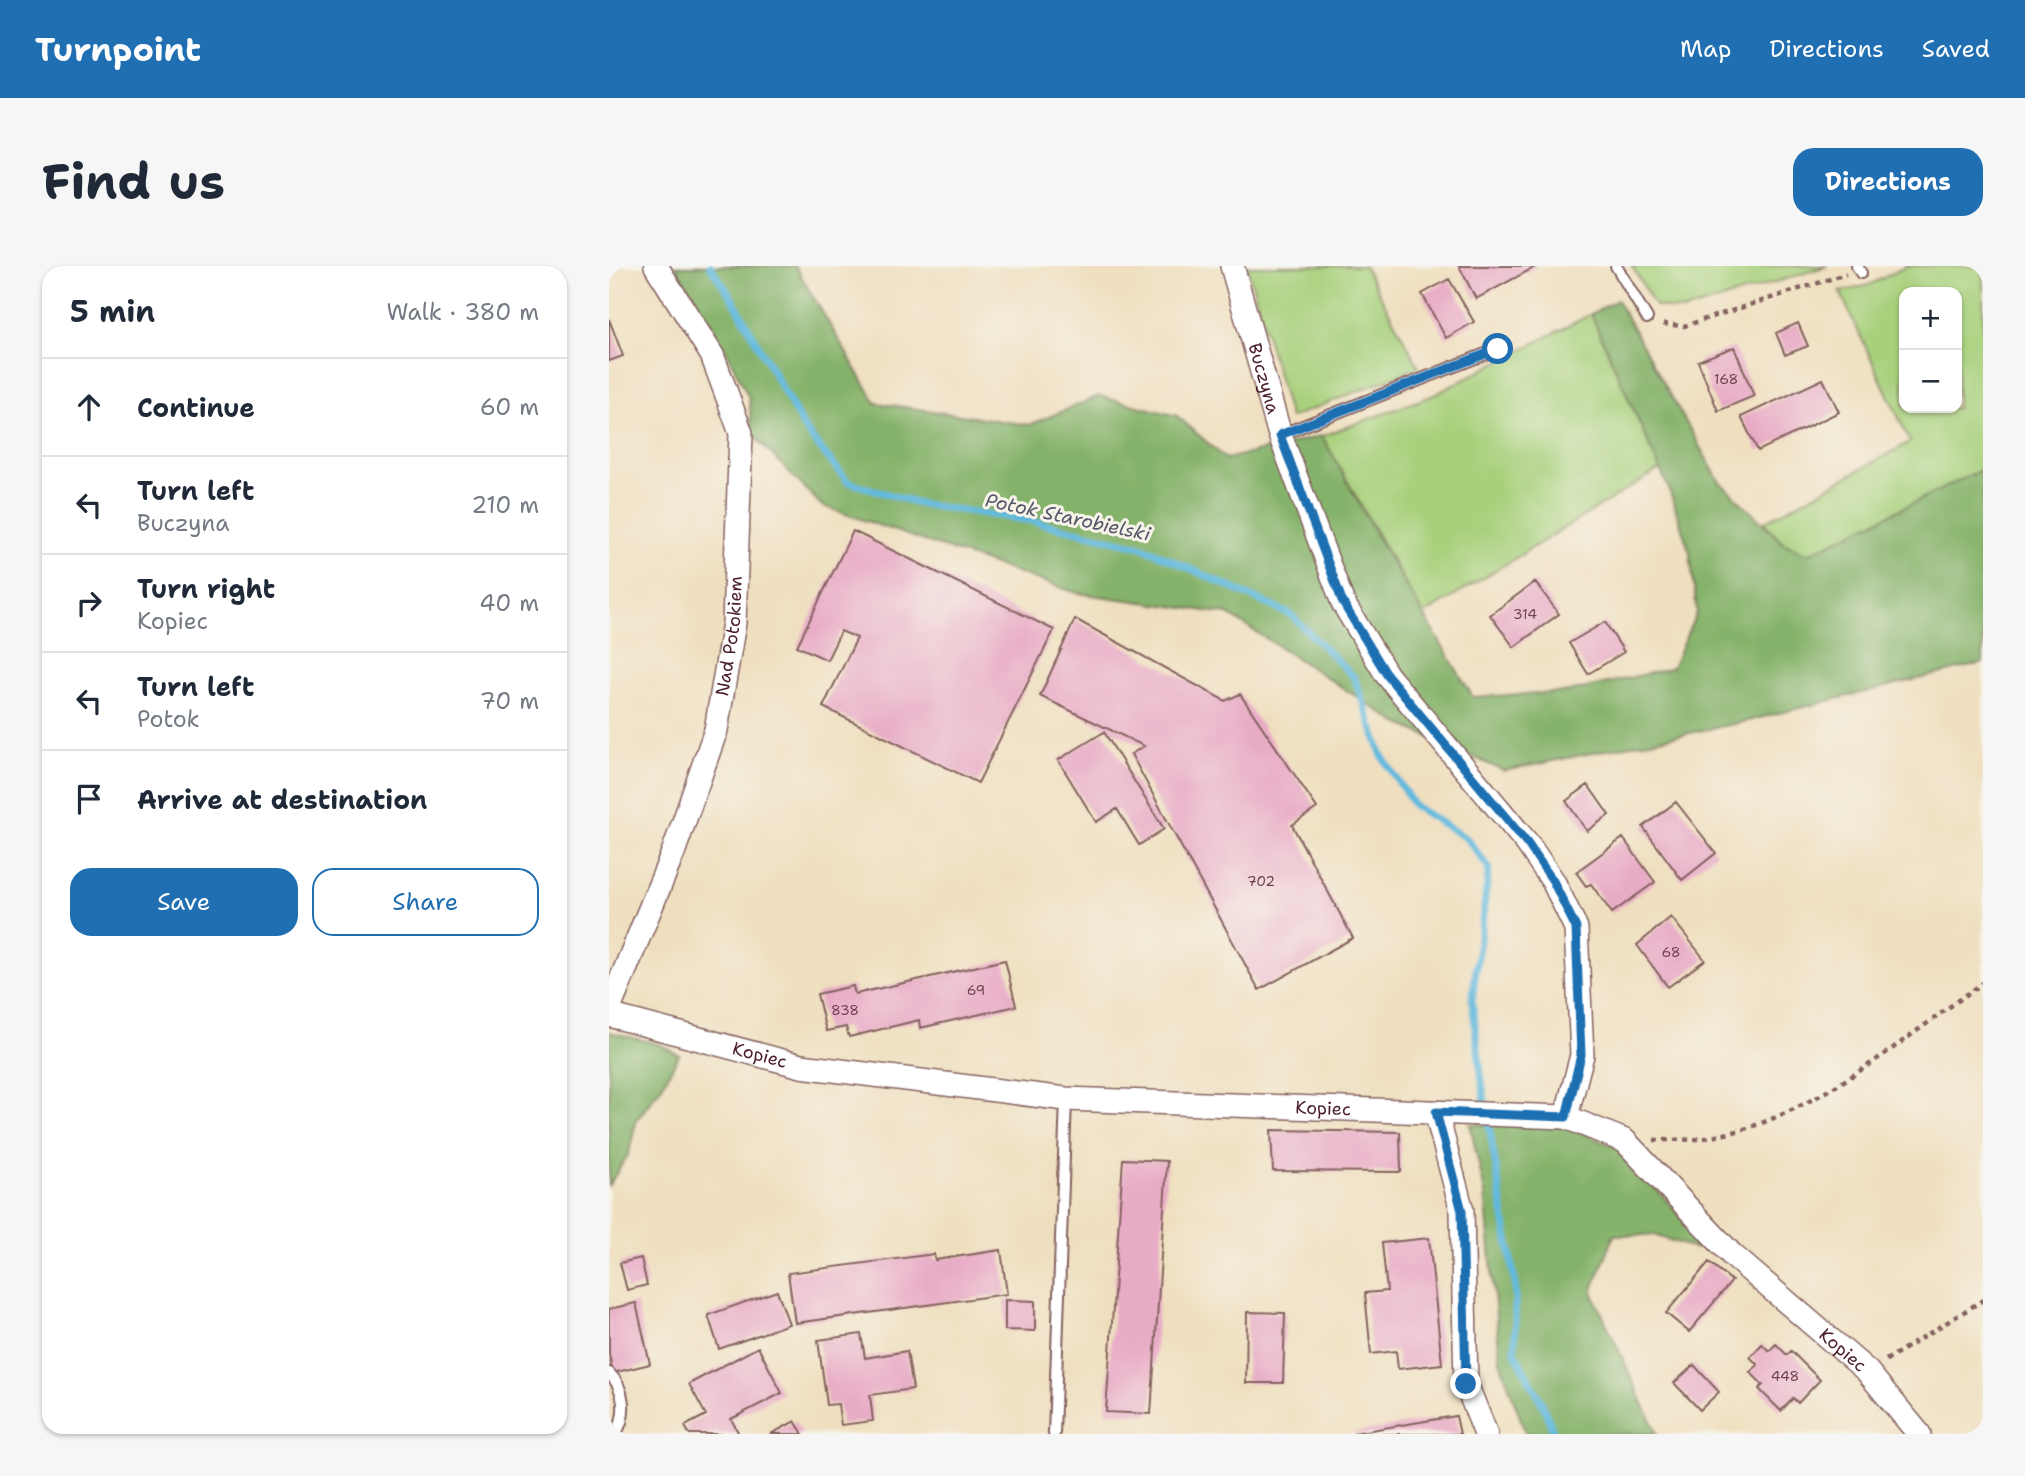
<!DOCTYPE html>
<html lang="en">
<head>
<meta charset="utf-8">
<style>
  :root { --surface:#fff; --page:#f6f6f7; --text:#1f2937; --muted:#747a83; --line:#e0e1e3; --accent:#1f6fb2 }
  body { margin:0; font-family:"Shantell Sans",sans-serif; background:var(--page); color:var(--text) }
  .controls { position:absolute; right:21px; top:21px; display:grid; overflow:hidden; border-radius:14px; box-shadow:0 2px 5px #0004 }
  .controls button { width:63px; height:63px; display:grid; place-items:center; padding:0; border:0; border-bottom:2px solid var(--line); background:var(--surface); color:var(--text); font:35px sans-serif }
  .stop { position:absolute; width:21px; height:21px; margin:-16px; border:5px solid #1f6fb2; border-radius:50%; background:#fff }
  .stop.end { background:#1f6fb2; border-color:#fff; box-shadow:0 2px 7px #0008 }
  .list { margin:0; padding:0; list-style:none }
  h2 { display:flex; justify-content:space-between; align-items:center; height:91px; margin:0; padding:0 28px; font-size:30px }
  h2 small { font-size:23px; font-weight:400; color:var(--muted) }
  .list li { display:grid; grid-template-columns:46px 1fr auto; gap:21px; align-items:center; box-sizing:border-box; height:98px; padding:0 28px; border-top:2px solid var(--line) }
  .list b { display:block; font-size:26px; white-space:nowrap }
  .list p { margin:0; font-size:23px; white-space:nowrap; color:var(--muted) }
  .list em { font-size:23px; font-style:normal; color:var(--muted) }
  .actions { display:flex; gap:14px; padding:21px 28px }
  .actions a { flex:1; padding:16px 0; border:2px solid var(--accent); border-radius:21px; text-align:center; font-size:24px; color:var(--accent) }
  .actions .main { background:var(--accent); color:#fff }
  .icon { flex:none; width:38px; height:38px; fill:none; stroke:currentColor; stroke-width:2; stroke-linecap:round; stroke-linejoin:round }
  .map { position:relative; flex:none; width:1374px; height:1168px; overflow:hidden; border-radius:21px }
  header { display:flex; align-items:center; gap:42px; box-sizing:border-box; height:98px; padding:0 35px; background:var(--accent); color:#fff }
  header strong { font-size:33px }
  nav { display:flex; gap:38px; margin-inline-start:auto; font-size:24px }
  .intro { display:flex; align-items:center; justify-content:space-between; box-sizing:border-box; height:168px; padding:0 42px }
  h1 { margin:0; font-size:49px }
  .button { padding:18px 32px; border-radius:21px; background:var(--accent); color:#fff; font-size:24px; font-weight:700 }
  main { display:flex; gap:42px; padding:0 42px }
  aside { flex:1; background:var(--surface); border-radius:21px; box-shadow:0 2px 5px #0004 }
  .map>svg:first-child { display:block }
  .green { fill:#a7d07b; stroke:#787853; stroke-width:2; fill-rule:evenodd }
  .forest { fill:#85b26b; stroke:#68684b; stroke-width:2 }
  .lines { fill:none; stroke-linecap:round; stroke-linejoin:round }
  .stream { stroke:#61b9de; stroke-width:7 }
  .building { fill:#e8abc6 }
  .lane-casing { stroke:#84625f; stroke-width:14 }
  .street-casing { stroke:#84625f; stroke-width:26 }
  .path { stroke:#84625f; stroke-width:4.5; stroke-dasharray:5 5; stroke-linecap:butt }
  .lane { stroke:#fff; stroke-width:10 }
  .street { stroke:#fff; stroke-width:23 }
  .route { stroke:#1f6fb2; stroke-width:9 }
  .labels { text-anchor:middle; dominant-baseline:central; stroke-width:6; stroke-linejoin:round; paint-order:stroke }
  .number-label { font-size:14px; fill:#724252 }
  .street-label { font-size:18px; fill:#4a1f2b; stroke:#f7f3e8 }
  .water-label { font-size:19px; font-style:italic; fill:#52556a; stroke:#f7f3e8 }
</style>
</head>
<body>
<header>
<strong>Turnpoint</strong>
<nav><a>Map</a><a>Directions</a><a>Saved</a></nav>
</header>
<div class="intro"><h1>Find us</h1><a class="button">Directions</a></div>
<main>
<aside>
<h2>5 min<small>Walk · 380 m</small></h2>
<ul class="list">
<li><svg class="icon" aria-label="ahead" viewBox="0 0 24 24"><path d="M12 20V5M6 11l6-6 6 6"/></svg><div><b>Continue</b></div><em>60 m</em></li>
<li><svg class="icon" aria-label="left" viewBox="0 0 24 24"><path d="M17 20v-9H6M10 6l-5 5 5 5"/></svg><div><b>Turn left</b><p>Buczyna</p></div><em>210 m</em></li>
<li><svg class="icon" aria-label="right" viewBox="0 0 24 24"><path d="M7 20v-9h11M14 6l5 5-5 5"/></svg><div><b>Turn right</b><p>Kopiec</p></div><em>40 m</em></li>
<li><svg class="icon" aria-label="left" viewBox="0 0 24 24"><path d="M17 20v-9H6M10 6l-5 5 5 5"/></svg><div><b>Turn left</b><p>Potok</p></div><em>70 m</em></li>
<li><svg class="icon" aria-label="arrive" viewBox="0 0 24 24"><path d="M6 21V4h12l-3 4 3 4H6"/></svg><div><b>Arrive at destination</b></div></li>
</ul>
<div class="actions"><a class="main">Save</a><a>Share</a></div>
</aside>
<div class="map">
<svg width="1374" height="1168" viewBox="0 0 1374 1168">
  <rect width="100%" height="100%" fill="#f7f3e8"/>
  <filter id="ink" filterUnits="userSpaceOnUse"><feTurbulence type="fractalNoise" baseFrequency=".0143" numOctaves="2"/><feDisplacementMap in="SourceGraphic" scale="14" xChannelSelector="R" yChannelSelector="G"/><feConvolveMatrix kernelMatrix="1 2 1 2 8 2 1 2 1" color-interpolation-filters="sRGB"/></filter>
  <filter id="wash" filterUnits="userSpaceOnUse"><feTurbulence type="fractalNoise" baseFrequency=".00686" numOctaves="4" result="noise"/><feDisplacementMap in="SourceGraphic" scale="28" xChannelSelector="R" yChannelSelector="G"/><feGaussianBlur stdDeviation="1.57" result="paint"/><feColorMatrix in="noise" values="0 0 0 0 0 0 0 0 0 0 0 0 0 0 0 0 0 1.4 0 .05"/><feComposite in="paint" operator="in"/></filter>
  <g filter="url(#wash)">
    <rect width="100%" height="100%" fill="#efdfbf"/>
    <!-- green -->
    <path class="green" d="M638,0H755L810,101L681,152Z
      M1023,0H1218L1075,45L1046,40Z
      M1298,0H1374V203L1199,288L1174,277L1155,256L1301,176L1231,26L1260,19ZM1295,26H1348V142H1295Z
      M982,48L1051,203L814,349L713,170L825,129Z"/>
    <!-- forest -->
    <path class="forest" d="M66,0H186L267,137L420,159L490,130L568,150L617,193L713,170L778,288L864,431L960,426L1063,402L1088,346L1081,287L1060,223L982,48L1008,34L1110,215L1174,277L1199,288L1374,203V397L1134,456L895,505L787,456L619,348L468,327L213,240L143,168L140,132L116,82Z
      M0,766L50,778L70,789L53,820L27,855L20,887L0,919Z
      M861,858L954,859L1011,883L1088,968L1087,983L1045,969H1005L983,1026L1048,1168H917L891,1095L876,927Z"/>
    <g class="lines">
      <!-- stream -->
      <path class="stream" d="M101,0L125,35L196,164L239,216L311,238L423,255L534,281L682,349L745,411L773,490L805,540L858,573L880,602L863,735L874,823L906,1017V1087L933,1137L945,1168"/>
    </g>
    <g id="blocks">
      <!-- building -->
      <path class="building" d="M850,0H928L867,33Z
        M840,13L865,56L837,72L813,28Z
        M0,53L14,90L0,95Z
        M1189,57L1199,80L1176,89L1167,67Z
        M1125,81L1145,130L1109,145L1089,95Z
        M1214,113L1230,146L1149,185L1132,151Z
        M244,265L445,364L369,517L214,441L248,372L232,365L218,394L188,380Z
        M926,316L950,348L905,381L881,349Z
        M466,353L616,435L631,428L708,542L683,559L744,672L650,724L522,488L535,480L431,430Z
        M996,356L1015,386L979,408L960,377Z
        M495,466L555,563L530,579L508,543L487,556L449,494Z
        M979,519L1000,549L978,565L957,535Z
        M1067,536L1107,587L1073,614L1034,561Z
        M1014,572L1046,616L1003,647L982,618L977,620L967,606Z
        M1062,651L1096,694L1059,721L1028,679Z
        M396,694L407,740L311,762L310,754L240,771L237,761L217,765L208,728L244,720L246,728Z
        M662,864L791,866L792,906L664,905Z
        M514,893L558,895L542,1148L497,1146Z
        M820,972L833,1098L789,1103L787,1085L762,1088L756,1027L778,1025L773,977Z
        M392,984L398,1028L186,1057L179,1007L325,988L326,994Z
        M32,992L38,1019L18,1024L11,997Z
        M1100,996L1123,1015L1080,1066L1057,1047Z
        M168,1025L180,1058L110,1083L99,1049Z
        M396,1034L426,1035V1065L396,1064Z
        M27,1037L41,1098L4,1107L0,1088V1043Z
        M638,1046L676,1047L674,1117H637Z
        M252,1068L256,1092L298,1085L304,1123L261,1129L264,1155L232,1159L229,1138L218,1139L209,1074Z
        M1153,1078L1160,1085L1167,1078L1178,1089L1182,1085L1211,1114L1189,1137L1184,1132L1172,1145L1150,1123L1154,1119L1141,1106L1149,1099L1141,1091Z
        M149,1081L173,1127L122,1153L130,1168H80L76,1160L97,1149L80,1118Z
        M1085,1099L1110,1126L1091,1144L1065,1117Z
        M847,1150L851,1168H744V1167Z
        M186,1155L194,1168H162Z"/>
    </g>
  </g>
  <g filter="url(#ink)">
    <use href="#blocks" fill-opacity="0" stroke="#84625f" stroke-width="2"/>
    <g class="lines">
      <defs>
        <path id="lane" d="M1007,0L1038,52
          M1248,0L1252,7
          M671,169L889,83
          M0,1107C16,1122 19,1150 6,1168
          M445,1168L457,833"/>
        <g id="street">
          <path id="s1" d="M623,0L671,169L734,337L778,409L918,577L944,615L967,662L973,789L957,851"/>
          <path id="s2" d="M0,743L64,587L107,464L125,357L132,167L103,89L47,0"/>
          <path id="s3" d="M0,749L192,800L457,833L957,851L1016,875L1123,989L1258,1105L1310,1168"/>
          <path d="M827,846L853,945L857,1118L877,1168"/>
        </g>
      </defs>
      <!-- lane casing -->
      <use href="#lane" class="lane-casing"/>
      <!-- street casing -->
      <use href="#street" class="street-casing"/>
      <!-- path -->
      <path class="path" d="M1054,58L1075,60L1237,8
        M1045,874C1059,874 1074,874 1088,873C1194,861 1290,775 1374,717
        M1277,1094L1374,1034"/>
      <!-- lane -->
      <use href="#lane" class="lane"/>
      <!-- street -->
      <use href="#street" class="street"/>
    </g>
  </g>
  <g class="lines" filter="url(#ink)">
    <!-- route -->
    <path class="route" d="M857,1118L853,945L827,846L957,851L972,789L967,662L944,615L918,577L778,409L734,337L671,169L889,83"/>
  </g>
  <g class="labels">
    <!-- number labels -->
    <g class="number-label">
      <text x="1117" y="113">168</text>
      <text x="916" y="348">314</text>
      <text x="652" y="615">702</text>
      <text x="1062" y="686">68</text>
      <text x="367" y="724">69</text>
      <text x="236" y="744">838</text>
      <text x="1176" y="1110">448</text>
    </g>
    <!-- street labels -->
    <g class="street-label">
      <text stroke="none"><textPath href="#s1" startOffset="117">Buczyna</textPath></text>
      <text stroke="none"><textPath href="#s2" startOffset="394">Nad Potokiem</textPath></text>
      <text stroke="none"><textPath href="#s3" startOffset="156">Kopiec</textPath></text>
      <text stroke="none"><textPath href="#s3" startOffset="723">Kopiec</textPath></text>
      <text stroke="none"><textPath href="#s3" startOffset="1332">Kopiec</textPath></text>
    </g>
    <!-- water labels -->
    <g class="water-label">
      <text transform="translate(459 251) rotate(12)">Potok Starobielski</text>
    </g>
  </g>
</svg>
<div class="controls">
<button>+</button>
<button>−</button>
</div>
<div class="stop" style="left:889px;top:83px"></div>
<div class="stop end" style="left:857px;top:1118px"></div>
</div>
</main>
</body>
</html>
